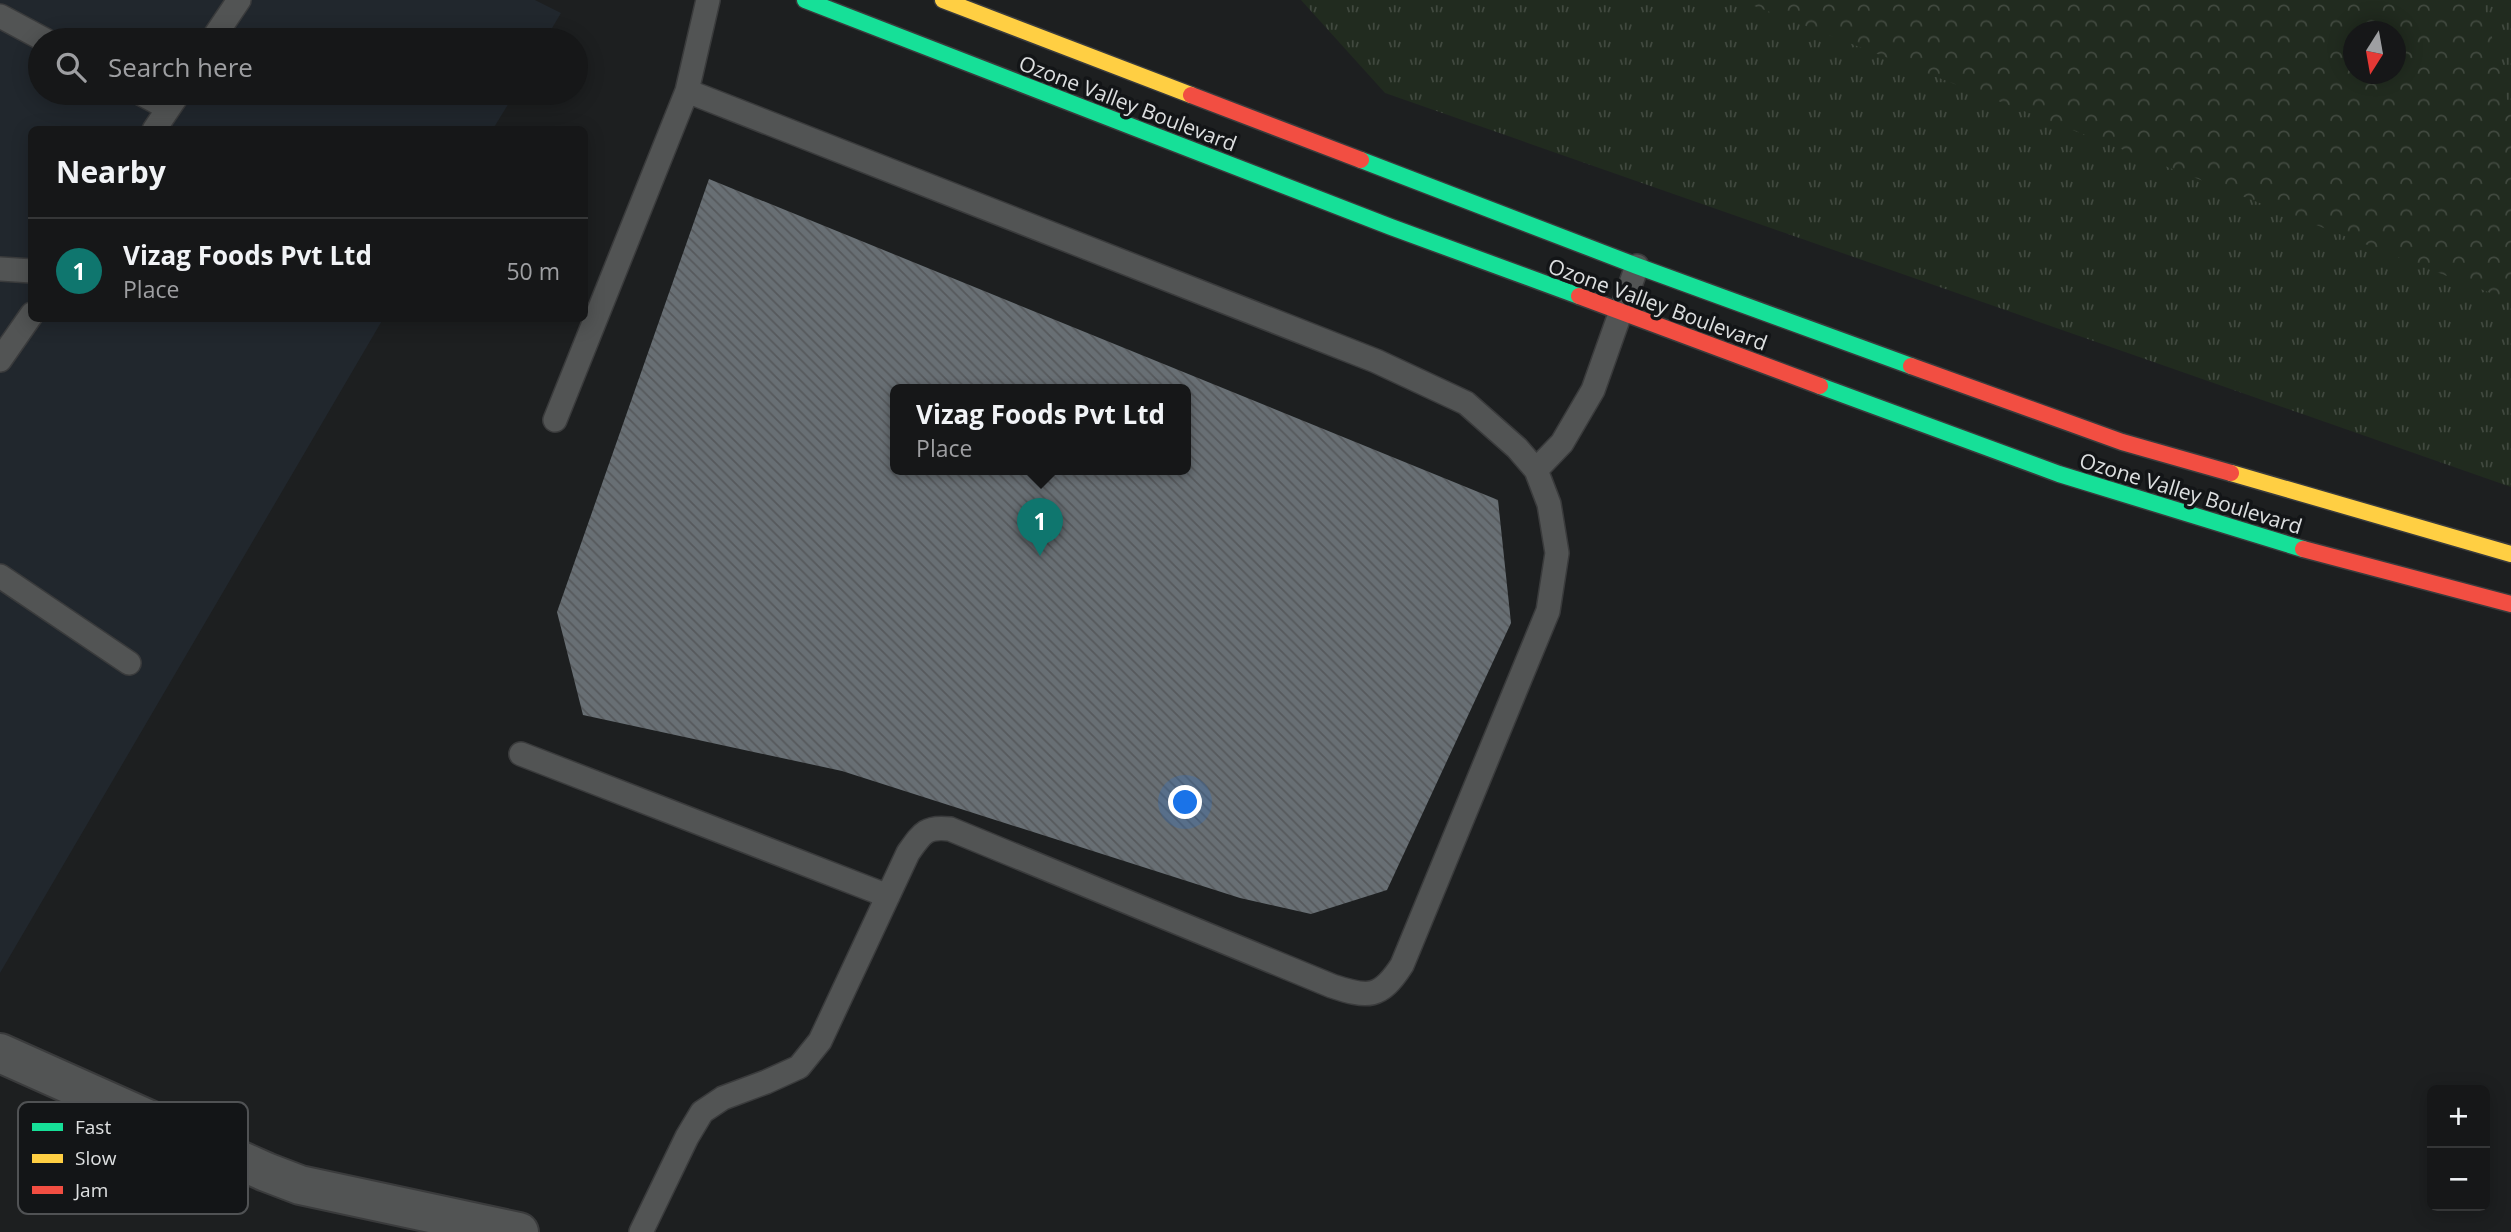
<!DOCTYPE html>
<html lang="en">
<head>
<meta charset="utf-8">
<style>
  :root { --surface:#161718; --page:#232425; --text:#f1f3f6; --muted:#9e9fa2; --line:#353637; --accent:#0f766e }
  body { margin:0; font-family:"Open Sans",sans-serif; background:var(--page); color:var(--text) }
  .controls { position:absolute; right:21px; bottom:21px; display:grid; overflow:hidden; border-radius:10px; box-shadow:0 4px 18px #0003 }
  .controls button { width:63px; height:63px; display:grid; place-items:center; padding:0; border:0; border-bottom:2px solid var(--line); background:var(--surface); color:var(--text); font:35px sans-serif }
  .compass { position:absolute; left:2343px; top:21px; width:63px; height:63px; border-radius:50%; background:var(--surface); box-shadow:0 4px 18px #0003; rotate:191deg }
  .you { position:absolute; left:1186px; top:803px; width:24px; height:24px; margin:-18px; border:5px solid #fff; border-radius:50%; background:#1a73e8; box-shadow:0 0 0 10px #1a73e833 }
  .badge { display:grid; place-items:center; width:46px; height:46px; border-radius:50%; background:var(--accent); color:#fff; font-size:23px; font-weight:700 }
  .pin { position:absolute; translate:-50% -58px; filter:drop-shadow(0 2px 4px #0008) }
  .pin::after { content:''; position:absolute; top:37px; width:24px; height:21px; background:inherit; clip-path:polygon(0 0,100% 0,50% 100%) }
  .popup { position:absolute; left:890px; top:384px; width:301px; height:91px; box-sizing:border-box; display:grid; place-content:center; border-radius:10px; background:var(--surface); filter:drop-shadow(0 2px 5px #0005); font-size:23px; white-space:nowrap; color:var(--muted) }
  .popup b { font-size:26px; color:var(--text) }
  .popup::after { content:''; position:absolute; left:50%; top:100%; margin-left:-14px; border:14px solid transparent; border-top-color:var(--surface) }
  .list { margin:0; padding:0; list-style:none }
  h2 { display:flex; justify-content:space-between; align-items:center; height:91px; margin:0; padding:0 28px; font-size:30px }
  h2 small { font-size:23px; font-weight:400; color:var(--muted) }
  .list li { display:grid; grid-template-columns:46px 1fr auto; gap:21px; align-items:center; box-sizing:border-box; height:105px; padding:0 28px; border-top:2px solid var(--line) }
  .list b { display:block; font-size:26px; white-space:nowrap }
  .list p { margin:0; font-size:23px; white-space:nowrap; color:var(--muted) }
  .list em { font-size:23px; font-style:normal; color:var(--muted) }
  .icon { flex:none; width:38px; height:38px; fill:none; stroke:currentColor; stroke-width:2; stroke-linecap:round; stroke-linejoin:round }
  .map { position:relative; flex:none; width:2511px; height:1232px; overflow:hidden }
  .search { position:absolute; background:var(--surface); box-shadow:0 4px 18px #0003; left:28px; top:28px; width:560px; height:77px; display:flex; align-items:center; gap:18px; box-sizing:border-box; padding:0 24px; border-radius:38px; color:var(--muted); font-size:26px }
  .panel { position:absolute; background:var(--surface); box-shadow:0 4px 18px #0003; left:28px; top:126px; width:560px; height:196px; border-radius:10px }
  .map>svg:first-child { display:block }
  .built { fill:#21272d }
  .grass { fill:url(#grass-tufts); fill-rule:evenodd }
  .forest { fill:url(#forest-crowns); fill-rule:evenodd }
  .building { fill:url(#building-back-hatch); fill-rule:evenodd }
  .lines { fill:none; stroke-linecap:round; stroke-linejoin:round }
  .lane-casing { stroke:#3a3b3c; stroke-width:26 }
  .street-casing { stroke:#3a3b3c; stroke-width:42 }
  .fast-casing { stroke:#3a3b3c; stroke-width:19 }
  .slow-casing { stroke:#3a3b3c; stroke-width:19 }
  .jam-casing { stroke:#3a3b3c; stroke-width:19 }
  .lane { stroke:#525454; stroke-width:23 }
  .street { stroke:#525454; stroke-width:38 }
  .fast { stroke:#16e098; stroke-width:16 }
  .slow { stroke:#ffcf43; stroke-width:16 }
  .jam { stroke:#f24e42; stroke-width:16 }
  .labels { text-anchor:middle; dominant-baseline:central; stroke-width:7; stroke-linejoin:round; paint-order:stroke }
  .street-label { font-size:21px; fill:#dee0e1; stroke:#131517 }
  .key { fill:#131517; stroke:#505254; stroke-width:2 }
  .key-label { font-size:19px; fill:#dee0e1 }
</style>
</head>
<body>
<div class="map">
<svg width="2511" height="1232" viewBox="0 0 2511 1232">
  <defs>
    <pattern id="grass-tufts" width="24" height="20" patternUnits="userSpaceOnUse" patternTransform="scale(1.75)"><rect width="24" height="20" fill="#212b1f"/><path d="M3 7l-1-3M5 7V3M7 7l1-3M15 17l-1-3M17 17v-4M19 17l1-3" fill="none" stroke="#41493f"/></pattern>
    <pattern id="forest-crowns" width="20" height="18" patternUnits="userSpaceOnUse" patternTransform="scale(1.75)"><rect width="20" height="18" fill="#212b1f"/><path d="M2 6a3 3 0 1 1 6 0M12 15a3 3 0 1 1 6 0" fill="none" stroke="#41493f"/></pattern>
    <pattern id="building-back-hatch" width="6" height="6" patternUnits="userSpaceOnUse" patternTransform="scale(1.75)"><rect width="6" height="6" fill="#686f74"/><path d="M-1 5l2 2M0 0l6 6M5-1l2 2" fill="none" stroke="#56595c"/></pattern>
  </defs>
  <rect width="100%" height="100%" fill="#1d1f20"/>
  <!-- built -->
  <path class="built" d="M0,0H535L561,13L545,40H40V93H515L493,129L32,130V318L383,319L0,973Z"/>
  <!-- grass -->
  <path class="grass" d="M1301,0H2511V487L1385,93ZM2354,32H2396V74H2354Z"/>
  <!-- forest -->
  <path class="forest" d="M1739,0H2483L2511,116V301ZM2354,32H2396V74H2354Z"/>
  <!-- building -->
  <path class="building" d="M709,179L1498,500L1511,623L1387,890L1311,914L1240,898L842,771L583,715L557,612ZM895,390H1185V470H895Z"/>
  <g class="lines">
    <defs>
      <path id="lane" d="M0,16L45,40
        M212,40L239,0
        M140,93L168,108
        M154,130L179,93
        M0,269L32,271
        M0,360L32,314
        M555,420L687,91L708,0
        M1536,470L1562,443L1593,390L1637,266
        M0,576L129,663
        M521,754L888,896
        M641,1232L687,1137L702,1112L723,1098L766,1082L799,1067L820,1041L908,853C922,833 926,826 950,829L1332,986C1368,998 1380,999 1402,965L1548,611L1557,553L1549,504L1536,470L1517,448L1466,403L1376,361L687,91"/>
      <path id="street" d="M0,1053L266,1172L300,1185L519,1232"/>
      <path id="fast" d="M805,0L1391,227L1579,296
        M1361,160L1637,266L1911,366
        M1820,386L2059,474L2303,549"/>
      <path id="slow" d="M943,0L1191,95
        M2231,473L2511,554"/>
      <path id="jam" d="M1191,95L1361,160
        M1579,296L1820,386
        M1911,366L2122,442L2231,473
        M2303,549L2511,604"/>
    </defs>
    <!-- lane casing -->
    <use href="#lane" class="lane-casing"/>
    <!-- street casing -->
    <use href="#street" class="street-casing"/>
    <!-- fast casing -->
    <use href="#fast" class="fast-casing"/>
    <!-- slow casing -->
    <use href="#slow" class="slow-casing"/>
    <!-- jam casing -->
    <use href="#jam" class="jam-casing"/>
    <!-- lane -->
    <use href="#lane" class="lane"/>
    <!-- street -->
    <use href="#street" class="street"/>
    <!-- fast -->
    <use href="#fast" class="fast"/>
    <!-- slow -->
    <use href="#slow" class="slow"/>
    <!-- jam -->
    <use href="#jam" class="jam"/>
  </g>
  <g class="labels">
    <!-- street labels -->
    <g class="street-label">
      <text transform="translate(1128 103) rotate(21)">Ozone Valley Boulevard</text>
      <text transform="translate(1658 304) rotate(20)">Ozone Valley Boulevard</text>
      <text transform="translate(2191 493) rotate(17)">Ozone Valley Boulevard</text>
    </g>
  </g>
  <!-- legend -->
  <rect x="18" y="1102" width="230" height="112" rx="10" class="key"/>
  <rect x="32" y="1123" width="31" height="8" fill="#16e098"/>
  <rect x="32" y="1154" width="31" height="9" fill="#ffcf43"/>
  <rect x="32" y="1186" width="31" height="8" fill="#f24e42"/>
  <g class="key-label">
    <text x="75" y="1134">Fast</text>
    <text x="75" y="1165">Slow</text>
    <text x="75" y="1197">Jam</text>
  </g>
</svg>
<div class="controls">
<button>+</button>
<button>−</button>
</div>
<svg class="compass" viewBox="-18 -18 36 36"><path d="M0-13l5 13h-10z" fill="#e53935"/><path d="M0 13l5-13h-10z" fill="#9e9fa2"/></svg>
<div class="you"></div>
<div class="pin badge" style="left:1040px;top:556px">1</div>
<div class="popup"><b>Vizag Foods Pvt Ltd</b>Place</div>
<div class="search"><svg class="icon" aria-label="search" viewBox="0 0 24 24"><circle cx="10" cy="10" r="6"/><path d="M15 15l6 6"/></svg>Search here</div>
<section class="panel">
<h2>Nearby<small></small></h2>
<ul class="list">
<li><span class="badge">1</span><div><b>Vizag Foods Pvt Ltd</b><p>Place</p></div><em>50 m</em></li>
</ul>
</section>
</div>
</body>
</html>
